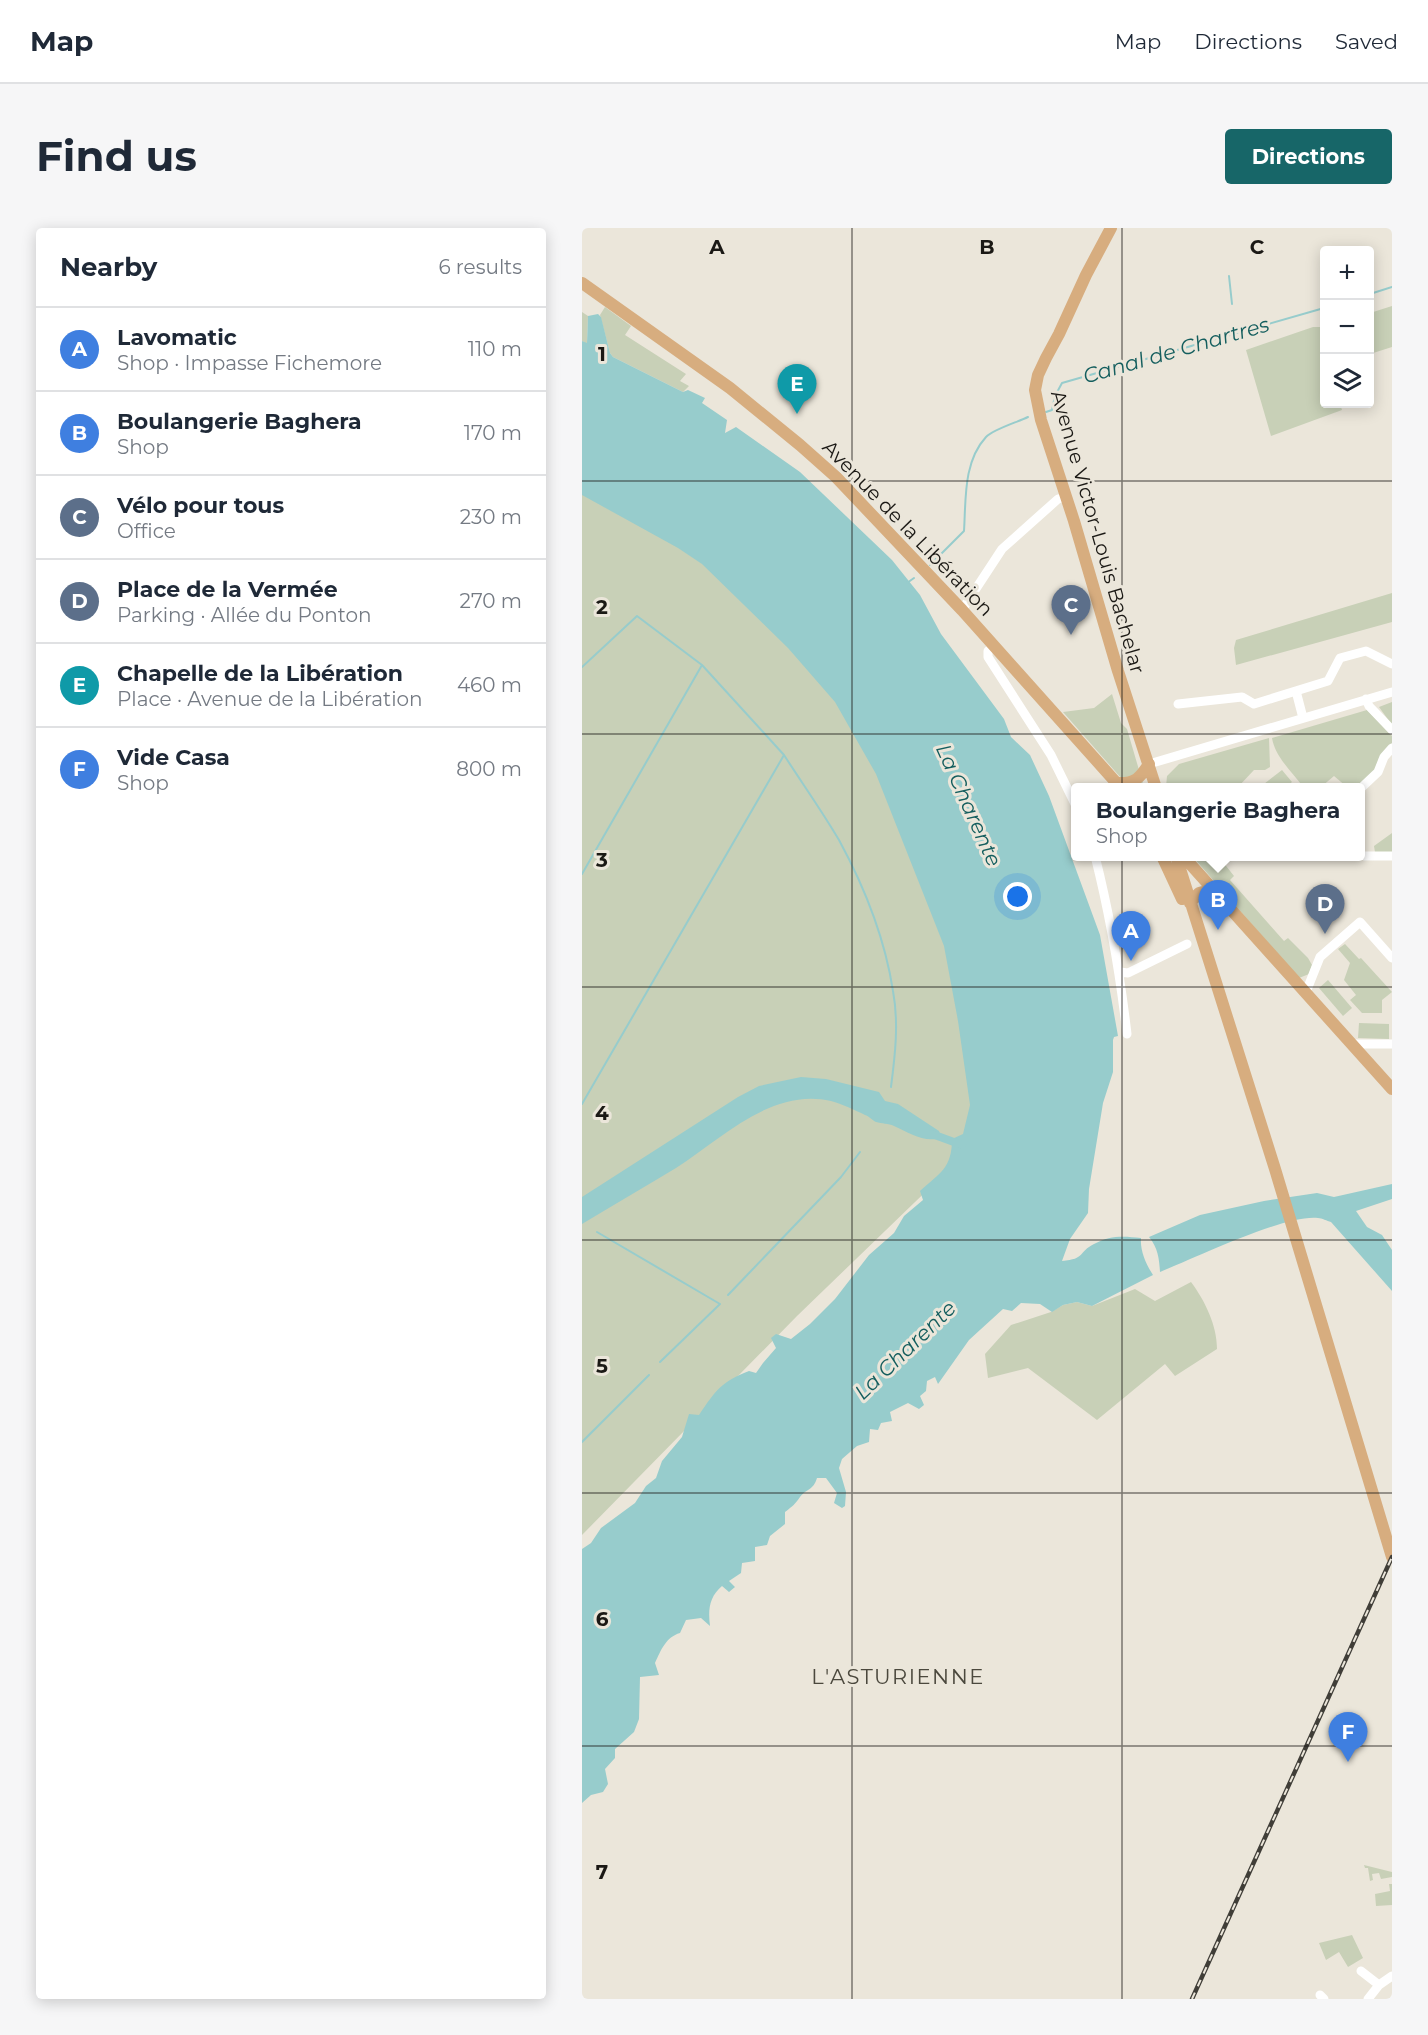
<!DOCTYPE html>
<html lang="en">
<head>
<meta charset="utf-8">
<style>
  :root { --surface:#fff; --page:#f6f6f7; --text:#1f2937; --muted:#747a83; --line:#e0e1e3; --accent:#176668 }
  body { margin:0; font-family:Montserrat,sans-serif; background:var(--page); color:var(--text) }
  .controls { position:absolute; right:18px; top:18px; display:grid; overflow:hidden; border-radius:6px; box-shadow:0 3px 15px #0003 }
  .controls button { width:54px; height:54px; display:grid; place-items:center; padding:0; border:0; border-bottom:2px solid var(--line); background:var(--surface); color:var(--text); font:30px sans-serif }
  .you { position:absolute; left:436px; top:669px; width:21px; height:21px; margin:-15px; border:4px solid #fff; border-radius:50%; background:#1a73e8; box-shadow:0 0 0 9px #1a73e833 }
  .badge { display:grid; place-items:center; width:39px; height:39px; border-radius:50%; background:var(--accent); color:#fff; font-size:20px; font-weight:700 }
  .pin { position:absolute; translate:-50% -50px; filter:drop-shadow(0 2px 3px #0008) }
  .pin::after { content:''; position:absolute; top:32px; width:21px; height:18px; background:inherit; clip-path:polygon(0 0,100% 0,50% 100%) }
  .popup { position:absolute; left:489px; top:555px; width:294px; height:78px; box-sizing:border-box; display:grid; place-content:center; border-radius:6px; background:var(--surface); filter:drop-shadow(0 2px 4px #0005); font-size:20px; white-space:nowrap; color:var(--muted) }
  .popup b { font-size:22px; color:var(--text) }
  .popup::after { content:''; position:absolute; left:50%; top:100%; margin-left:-12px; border:12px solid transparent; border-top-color:var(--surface) }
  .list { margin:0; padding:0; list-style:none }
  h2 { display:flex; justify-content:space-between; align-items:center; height:78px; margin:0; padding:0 24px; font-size:26px }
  h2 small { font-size:20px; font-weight:400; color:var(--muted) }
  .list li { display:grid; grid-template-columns:39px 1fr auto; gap:18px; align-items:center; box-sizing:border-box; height:84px; padding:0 24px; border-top:2px solid var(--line) }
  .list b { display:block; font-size:22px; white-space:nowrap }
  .list p { margin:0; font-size:20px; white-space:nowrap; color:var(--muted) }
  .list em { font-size:20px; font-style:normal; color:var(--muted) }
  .icon { flex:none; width:33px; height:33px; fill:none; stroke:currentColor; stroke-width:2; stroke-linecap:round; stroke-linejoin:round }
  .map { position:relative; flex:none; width:810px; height:1771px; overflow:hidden; border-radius:6px }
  header { display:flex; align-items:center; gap:36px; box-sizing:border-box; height:84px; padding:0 30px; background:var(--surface); border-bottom:2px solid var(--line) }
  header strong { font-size:28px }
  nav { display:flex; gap:33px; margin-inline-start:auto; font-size:21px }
  .intro { display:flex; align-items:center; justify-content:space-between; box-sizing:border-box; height:144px; padding:0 36px }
  h1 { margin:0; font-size:42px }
  .button { padding:15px 27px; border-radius:6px; background:var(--accent); color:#fff; font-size:21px; font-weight:700 }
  main { display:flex; gap:36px; padding:0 36px }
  aside { flex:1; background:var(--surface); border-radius:6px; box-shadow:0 3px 15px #0003 }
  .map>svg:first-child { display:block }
  .green { fill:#c8d0b7 }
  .water { fill:#97cccc }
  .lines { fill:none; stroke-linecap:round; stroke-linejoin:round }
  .stream { stroke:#97cccc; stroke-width:2 }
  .canal { stroke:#97cccc; stroke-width:8 }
  .minor { stroke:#fff; stroke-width:9 }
  .major { stroke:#d7ad7f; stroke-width:12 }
  .rail-casing { stroke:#403e38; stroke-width:4.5 }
  .rail { stroke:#ebe6da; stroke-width:2; stroke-dasharray:7; stroke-linecap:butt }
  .grid { fill:none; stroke:#1b1915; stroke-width:1.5; stroke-opacity:0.55 }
  .labels { text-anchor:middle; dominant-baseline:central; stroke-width:6; stroke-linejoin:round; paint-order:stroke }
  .street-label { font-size:20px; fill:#1b1915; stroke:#ebe6da }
  .water-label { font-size:21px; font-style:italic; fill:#145e5e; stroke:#ebe6da }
  .neighbourhood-label { font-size:21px; letter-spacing:1.5px; fill:#4b483d; stroke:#ebe6da }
  .grid-label { font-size:20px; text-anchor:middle; font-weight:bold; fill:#1b1915; stroke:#ebe6da; stroke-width:6; stroke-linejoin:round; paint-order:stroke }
</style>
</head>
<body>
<header>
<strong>Map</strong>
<nav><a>Map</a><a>Directions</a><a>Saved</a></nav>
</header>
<div class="intro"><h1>Find us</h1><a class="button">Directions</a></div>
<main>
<aside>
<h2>Nearby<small>6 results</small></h2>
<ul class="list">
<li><span class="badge" style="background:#3f7fe0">A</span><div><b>Lavomatic</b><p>Shop · Impasse Fichemore</p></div><em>110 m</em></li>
<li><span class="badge" style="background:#3f7fe0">B</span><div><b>Boulangerie Baghera</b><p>Shop</p></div><em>170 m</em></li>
<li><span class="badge" style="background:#5c6f8a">C</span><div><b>Vélo pour tous</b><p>Office</p></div><em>230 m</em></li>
<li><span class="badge" style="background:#5c6f8a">D</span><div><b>Place de la Vermée</b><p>Parking · Allée du Ponton</p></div><em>270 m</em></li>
<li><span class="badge" style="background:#0f9aa8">E</span><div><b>Chapelle de la Libération</b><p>Place · Avenue de la Libération</p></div><em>460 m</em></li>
<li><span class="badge" style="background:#3f7fe0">F</span><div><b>Vide Casa</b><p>Shop</p></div><em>800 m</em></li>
</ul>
</aside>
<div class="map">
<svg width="810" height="1771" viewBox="0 0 810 1771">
  <rect width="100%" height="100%" fill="#ebe6da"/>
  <!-- green -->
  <path class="green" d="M810,78V119L788,126V85Z
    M23,79L49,98L43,107L104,146L98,153L107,158L101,164L31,129L28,125L18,87Z
    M0,84L6,88L5,116L0,113Z
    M731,99H738L742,110V176H758L760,182L689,208L664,122Z
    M0,241L183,351L393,710L391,918L215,1088L0,1307Z
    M810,365V394L654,437L652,420L654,412Z
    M530,466L539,495L545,501L562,559H547L481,484L512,480Z
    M810,474V497L797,479Z
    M785,482L810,508V515L797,530L793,543L775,559H765L752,548L739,559L722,560C711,545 693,529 690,510Z
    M687,510L688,539L683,542H672L656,559H584L585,548L597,536Z
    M700,542L710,554L704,559H678Z
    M810,605V625L793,624L792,618Z
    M632,628L637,629L652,648L648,652L702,713L706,710L726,730L730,737L727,746L717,750L611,629Z
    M763,716L777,731L779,730L810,764L800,772V785H780L768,772L774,767L762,752L768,735L756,721Z
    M746,752L770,780L761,788L737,760Z
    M777,795L807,796V811L776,810Z
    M609,1054C623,1073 635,1097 635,1121L593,1148L583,1136L515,1192L446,1140L406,1150L403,1126L429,1097L469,1084L481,1077L495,1074L510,1078L553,1061L573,1073Z
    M782,1637L810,1644V1649L799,1651L797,1645L790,1646L791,1652L788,1653L786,1640H783Z
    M807,1656H810V1677L794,1678L793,1666L808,1663Z
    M770,1707L781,1730L766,1739L757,1724L744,1732L737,1715Z"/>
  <!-- water -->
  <path class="water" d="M16,86L19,89L28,125L31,129L101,164L106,162L123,170L120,175L145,192L143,205L154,199L218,244L310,332L338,367L359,406L422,491L429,509L448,527L467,568L518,707L536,808L532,809L531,812V844L521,875L507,961L506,985L488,1011L480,1033C504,1031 496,1024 512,1016C528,1007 542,1008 559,1010C558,1023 564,1036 571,1047L510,1078L495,1074L481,1077L470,1084L458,1076L439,1075L430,1083L421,1081L387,1112L356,1156L353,1149L345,1153L344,1163L338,1168L342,1177L337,1181L326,1175L308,1184L310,1193L299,1195L296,1202L288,1201L287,1214L275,1218L260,1231L257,1240L264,1264L263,1278L260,1280L252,1275L255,1265L244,1250H235C231,1263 225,1260 218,1269C213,1276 211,1278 203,1284V1296L188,1308L185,1317L173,1319V1333L160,1335L159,1345L147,1353L153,1359L147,1364L140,1358C127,1369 126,1382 128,1398L119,1390L104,1392L98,1405C84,1409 79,1422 73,1435L77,1447L58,1449L57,1491L52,1504L33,1521V1530L23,1541L26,1556L21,1564L9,1567L0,1575V1321L9,1315L19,1300L53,1275L64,1258L74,1250L80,1233L100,1209L107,1186L117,1187C134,1162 139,1154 167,1143L174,1145L181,1135L194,1120L189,1110L194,1106L209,1111L228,1096L253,1071L287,1027L312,1005L322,988L341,972L338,963C358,945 370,940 370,911L381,906L388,877L376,793L362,718L294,546L253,474L206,420L120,336L96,320L0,267V113L5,115L6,88Z
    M219,849L244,851L297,864L303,873L316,876L357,903L359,910C341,915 328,905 312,898C306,895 300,896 294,894C290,892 287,888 283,887C273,882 260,876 249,873C190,859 139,911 94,940C63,959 31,977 0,996V969L156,869L177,858Z
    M810,956V971L774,983L785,999L800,1007L810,1022V1063L749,994C745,993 740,990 736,990C703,986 613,1030 578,1044C577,1030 576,1020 567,1009L618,987L682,973L735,965L752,969Z"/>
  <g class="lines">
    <!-- stream -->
    <path class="stream" d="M647,48L650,76
      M788,66L810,59
      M464,184L470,182L473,168L480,155L742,80
      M348,337L382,303C384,272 381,234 404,209C412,201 436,194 446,189
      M325,355L332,350
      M0,439L55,388L120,437L0,646
      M202,527C220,555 240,583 257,612C282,658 303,711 311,763C317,795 313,828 309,859
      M0,876L202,527L120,437
      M15,1004L138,1076L78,1134
      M146,1067L259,949L278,924
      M0,1214L67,1147"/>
    <!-- canal -->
    <path class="canal" d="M350,906L380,917"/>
    <!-- minor -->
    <path class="minor" d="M380,382L420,321L476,271L484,269
      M412,418L406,423V429L469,527L494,578
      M714,463L721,490
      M784,471L787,478L810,502
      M596,476L660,469L672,476L746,453L758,430L784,423L810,436
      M567,536L810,464
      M778,561L796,544L802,529L810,520
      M778,625L782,628H810
      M513,628C528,687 538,746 545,806
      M538,744L546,745L605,716
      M724,764L738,729L778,694L810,730
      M770,816H810
      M779,1743L797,1757
      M738,1767L742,1771
      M786,1771L797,1757L810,1748"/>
    <!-- major -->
    <path class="major" d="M529,0L504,47L477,106L464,130L456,147L453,162L459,192L492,293L536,443L574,560
      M0,55L148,160L218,217L254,249L380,382L539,560
      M535,555C553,556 558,550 567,536
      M580,628L600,671
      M594,628L693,941L810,1329
      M601,628L810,861
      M608,675L617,665L632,661"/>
    <defs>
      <path id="rail" d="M610,1771L810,1329"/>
    </defs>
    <!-- rail casing -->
    <use href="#rail" class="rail-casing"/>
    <!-- rail -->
    <use href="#rail" class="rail"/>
  </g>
  <!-- grid -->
  <path class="grid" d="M270,0V1771M540,0V1771M0,253H810M0,506H810M0,759H810M0,1012H810M0,1265H810M0,1518H810"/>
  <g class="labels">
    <!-- street labels -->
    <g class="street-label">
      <text transform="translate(326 300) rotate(46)">Avenue de la Libération</text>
      <text transform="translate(516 304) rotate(74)">Avenue Victor-Louis Bachelar</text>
    </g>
    <!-- water labels -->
    <g class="water-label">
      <text transform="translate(594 122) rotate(-16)">Canal de Chartres</text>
      <text transform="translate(387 577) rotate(66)">La Charente</text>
      <text transform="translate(323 1122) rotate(-44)">La Charente</text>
    </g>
    <!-- neighbourhood labels -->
    <g class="neighbourhood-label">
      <text x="316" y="1448">L'ASTURIENNE</text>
    </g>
  </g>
  <g class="grid-label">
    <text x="135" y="26">A</text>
    <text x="405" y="26">B</text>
    <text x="675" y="26">C</text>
    <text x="20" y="133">1</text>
    <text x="20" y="386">2</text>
    <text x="20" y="639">3</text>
    <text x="20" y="892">4</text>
    <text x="20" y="1145">5</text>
    <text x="20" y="1398">6</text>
    <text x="20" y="1651">7</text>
  </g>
</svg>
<div class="controls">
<button>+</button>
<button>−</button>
<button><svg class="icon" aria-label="layers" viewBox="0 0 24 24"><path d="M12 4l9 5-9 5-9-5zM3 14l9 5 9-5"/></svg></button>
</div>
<div class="you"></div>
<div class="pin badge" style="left:549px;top:733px;background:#3f7fe0">A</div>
<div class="pin badge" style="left:636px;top:702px;background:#3f7fe0">B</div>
<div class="popup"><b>Boulangerie Baghera</b>Shop</div>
<div class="pin badge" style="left:489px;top:407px;background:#5c6f8a">C</div>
<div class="pin badge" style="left:743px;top:706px;background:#5c6f8a">D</div>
<div class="pin badge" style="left:215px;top:186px;background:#0f9aa8">E</div>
<div class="pin badge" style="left:766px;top:1534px;background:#3f7fe0">F</div>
</div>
</main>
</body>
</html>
